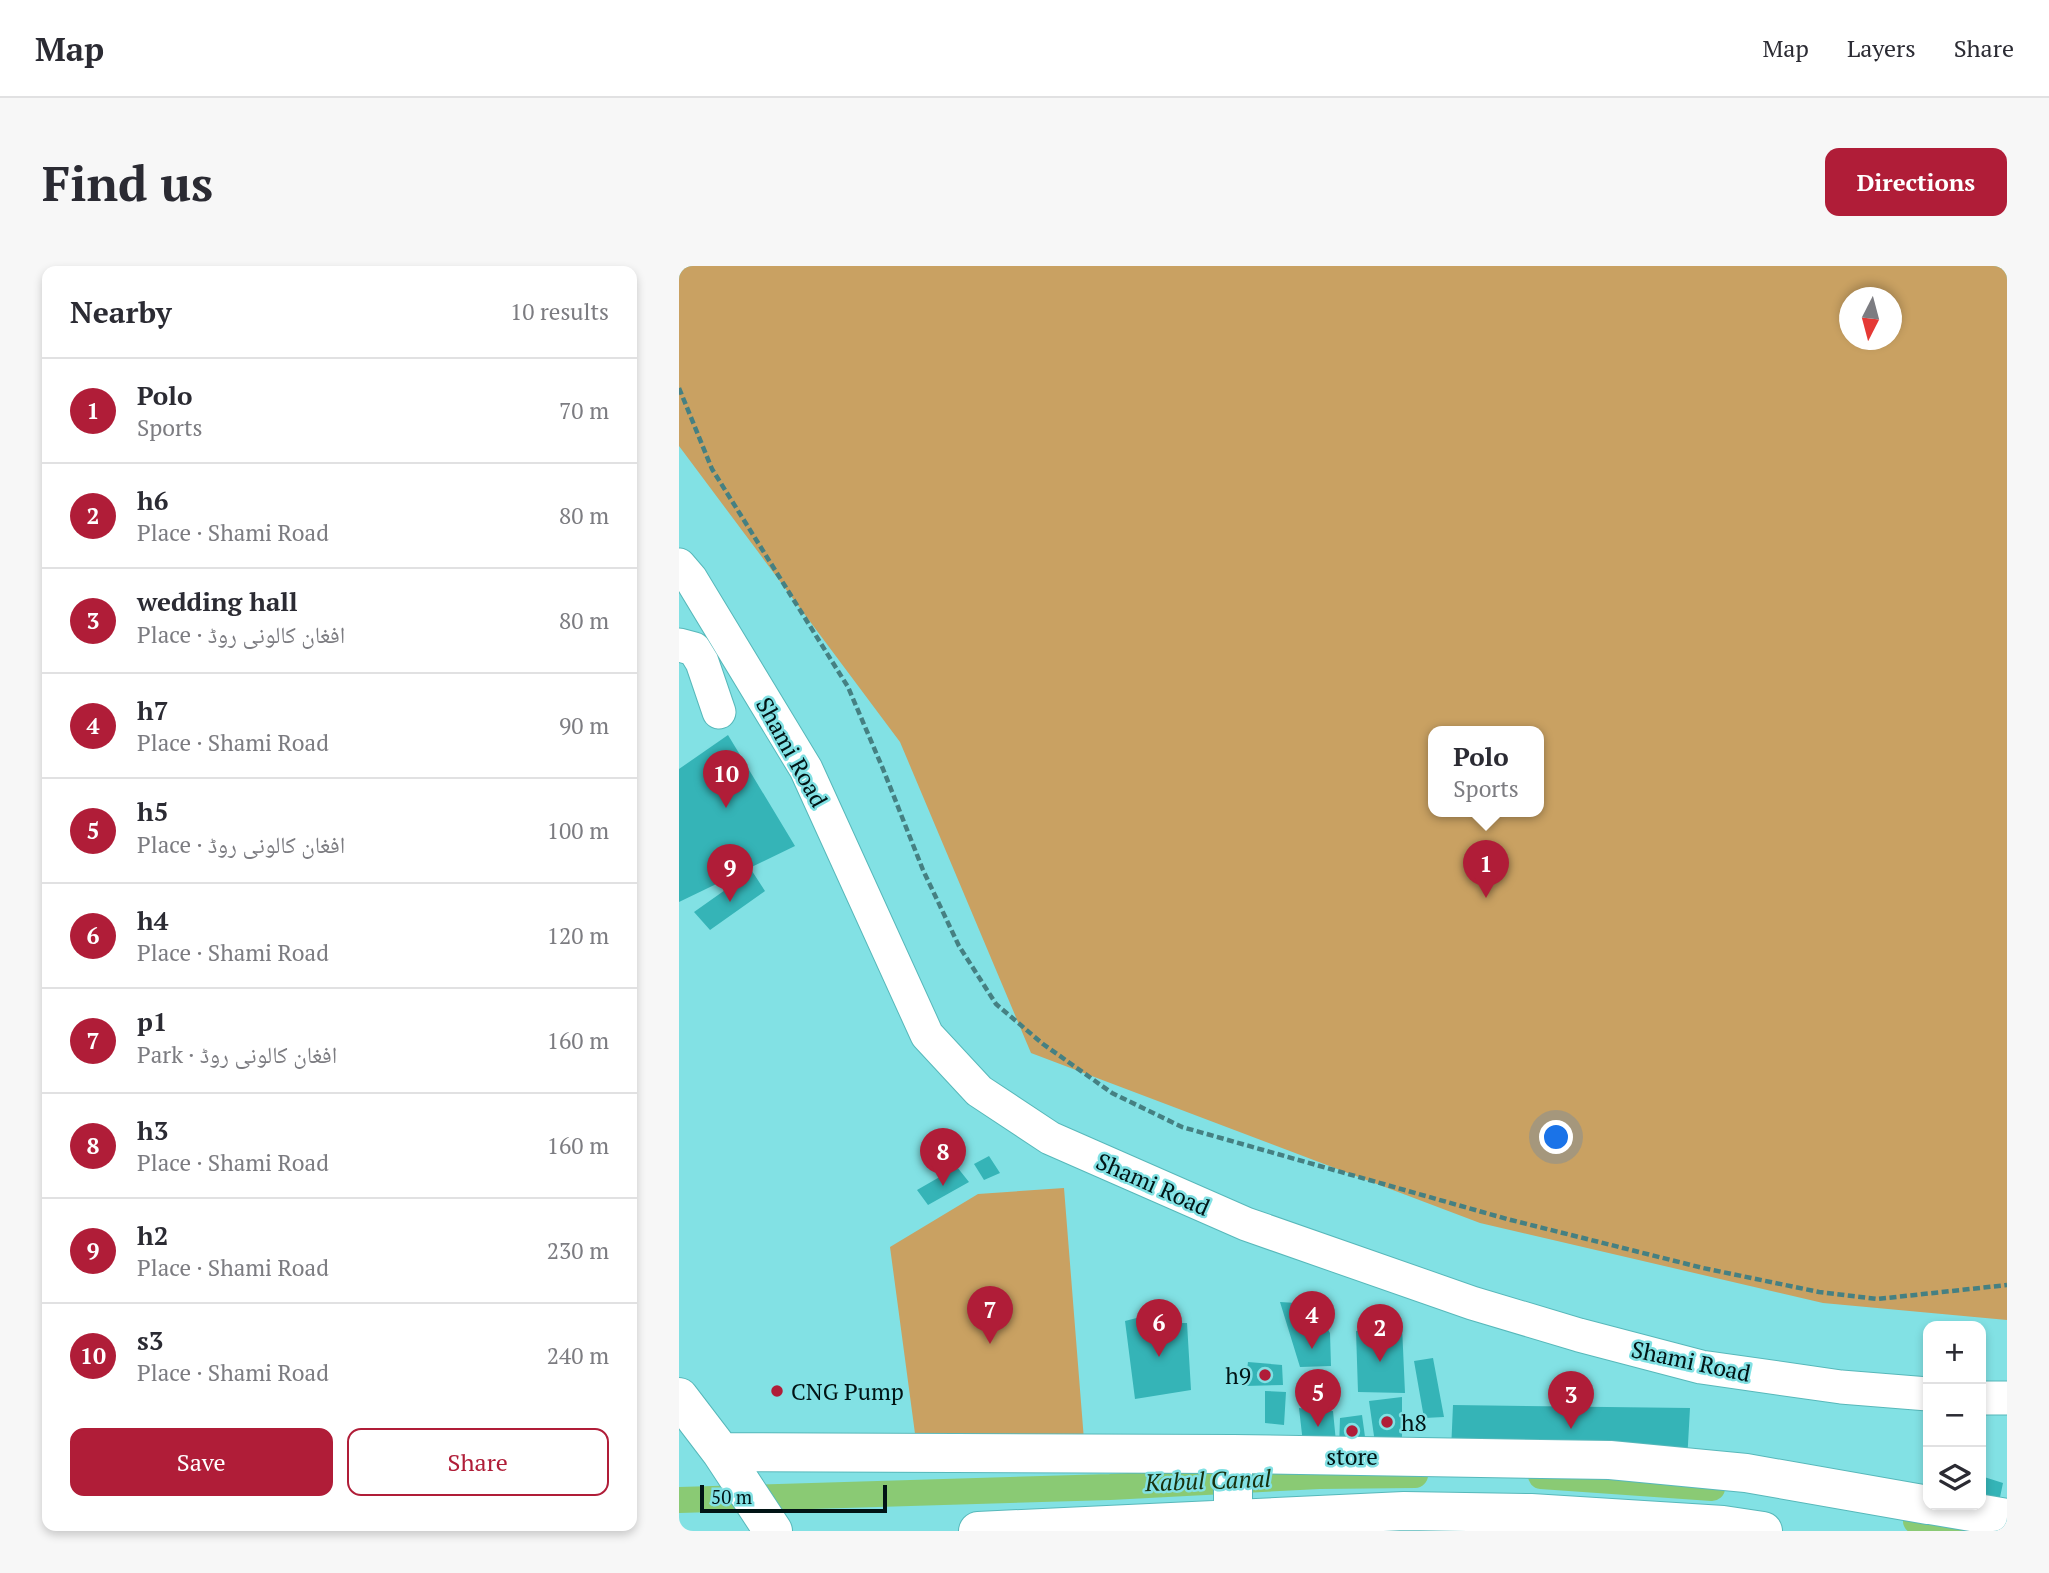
<!DOCTYPE html>
<html lang="en">
<head>
<meta charset="utf-8">
<style>
  :root { --surface:#fff; --page:#f7f7f7; --text:#2b2b33; --muted:#7c7c81; --line:#e1e1e2; --accent:#b01d38 }
  body { margin:0; font-family:"PT Serif","Noto Naskh Arabic",serif; background:var(--page); color:var(--text) }
  .controls { position:absolute; right:21px; bottom:21px; display:grid; overflow:hidden; border-radius:14px; box-shadow:0 4px 10px #0003 }
  .controls button { width:63px; height:63px; display:grid; place-items:center; padding:0; border:0; border-bottom:2px solid var(--line); background:var(--surface); color:var(--text); font:35px sans-serif }
  .compass { position:absolute; left:1160px; top:21px; width:63px; height:63px; border-radius:50%; background:var(--surface); box-shadow:0 4px 10px #0003; rotate:186deg }
  .scale { position:absolute; left:21px; bottom:18px; width:187px; box-sizing:border-box; padding-left:7px; border:4px solid #011415; border-top:0; font-size:19px; line-height:24px; white-space:nowrap; color:#011415; -webkit-text-stroke:5px #82e1e4; paint-order:stroke }
  .you { position:absolute; left:878px; top:872px; width:24px; height:24px; margin:-18px; border:5px solid #fff; border-radius:50%; background:#1a73e8; box-shadow:0 0 0 10px #1a73e833 }
  .badge { display:grid; place-items:center; width:46px; height:46px; border-radius:50%; background:var(--accent); color:#fff; font-size:23px; font-weight:700 }
  .pin { position:absolute; translate:-50% -58px; filter:drop-shadow(0 2px 4px #0008) }
  .pin::after { content:''; position:absolute; top:37px; width:24px; height:21px; background:inherit; clip-path:polygon(0 0,100% 0,50% 100%) }
  .popup { position:absolute; left:749px; top:460px; width:116px; height:91px; box-sizing:border-box; display:grid; place-content:center; border-radius:14px; background:var(--surface); filter:drop-shadow(0 2px 5px #0005); font-size:23px; white-space:nowrap; color:var(--muted) }
  .popup b { font-size:26px; color:var(--text) }
  .popup::after { content:''; position:absolute; left:50%; top:100%; margin-left:-14px; border:14px solid transparent; border-top-color:var(--surface) }
  .list { margin:0; padding:0; list-style:none }
  h2 { display:flex; justify-content:space-between; align-items:center; height:91px; margin:0; padding:0 28px; font-size:30px }
  h2 small { font-size:23px; font-weight:400; color:var(--muted) }
  .list li { display:grid; grid-template-columns:46px 1fr auto; gap:21px; align-items:center; box-sizing:border-box; height:105px; padding:0 28px; border-top:2px solid var(--line) }
  .list b { display:block; font-size:26px; white-space:nowrap }
  .list p { margin:0; font-size:23px; white-space:nowrap; color:var(--muted) }
  .list em { font-size:23px; font-style:normal; color:var(--muted) }
  .actions { display:flex; gap:14px; padding:21px 28px }
  .actions a { flex:1; padding:16px 0; border:2px solid var(--accent); border-radius:14px; text-align:center; font-size:24px; color:var(--accent) }
  .actions .main { background:var(--accent); color:#fff }
  .icon { flex:none; width:38px; height:38px; fill:none; stroke:currentColor; stroke-width:2; stroke-linecap:round; stroke-linejoin:round }
  .map { position:relative; flex:none; width:1328px; height:1265px; overflow:hidden; border-radius:14px }
  header { display:flex; align-items:center; gap:42px; box-sizing:border-box; height:98px; padding:0 35px; background:var(--surface); border-bottom:2px solid var(--line) }
  header strong { font-size:33px }
  nav { display:flex; gap:38px; margin-inline-start:auto; font-size:24px }
  .intro { display:flex; align-items:center; justify-content:space-between; box-sizing:border-box; height:168px; padding:0 42px }
  h1 { margin:0; font-size:49px }
  .button { padding:18px 32px; border-radius:14px; background:var(--accent); color:#fff; font-size:24px; font-weight:700 }
  main { display:flex; gap:42px; padding:0 42px }
  aside { flex:1; background:var(--surface); border-radius:14px; box-shadow:0 4px 10px #0003 }
  .map>svg:first-child { display:block }
  .green { fill:#c9a162; fill-rule:evenodd }
  .lines { fill:none; stroke-linecap:round; stroke-linejoin:round }
  .canal { stroke:#8aca74; stroke-width:26 }
  .building { fill:#35b4b7 }
  .minor-casing { stroke:#57b8ba; stroke-width:35 }
  .major-casing { stroke:#57b8ba; stroke-width:40 }
  .path { stroke:#458082; stroke-width:4.5; stroke-dasharray:7 3.5; stroke-linecap:butt }
  .minor { stroke:#fff; stroke-width:33 }
  .major { stroke:#fff; stroke-width:38 }
  .poi-dot { fill:#b01d38; stroke:#82e1e4; stroke-width:2.5 }
  .labels { text-anchor:middle; dominant-baseline:central; stroke-width:5; stroke-linejoin:round; paint-order:stroke }
  .street-label { font-size:23px; fill:#011415; stroke:#82e1e4 }
  .poi-label { font-size:23px; fill:#011415; stroke:#82e1e4; text-anchor:start }
  .water-label { font-size:24px; font-style:italic; fill:#18310e; stroke:#82e1e4 }
</style>
</head>
<body>
<header>
<strong>Map</strong>
<nav><a>Map</a><a>Layers</a><a>Share</a></nav>
</header>
<div class="intro"><h1>Find us</h1><a class="button">Directions</a></div>
<main>
<aside>
<h2>Nearby<small>10 results</small></h2>
<ul class="list">
<li><span class="badge">1</span><div><b>Polo</b><p>Sports</p></div><em>70 m</em></li>
<li><span class="badge">2</span><div><b>h6</b><p>Place · Shami Road</p></div><em>80 m</em></li>
<li><span class="badge">3</span><div><b>wedding hall</b><p>Place · افغان کالونی روڈ</p></div><em>80 m</em></li>
<li><span class="badge">4</span><div><b>h7</b><p>Place · Shami Road</p></div><em>90 m</em></li>
<li><span class="badge">5</span><div><b>h5</b><p>Place · افغان کالونی روڈ</p></div><em>100 m</em></li>
<li><span class="badge">6</span><div><b>h4</b><p>Place · Shami Road</p></div><em>120 m</em></li>
<li><span class="badge">7</span><div><b>p1</b><p>Park · افغان کالونی روڈ</p></div><em>160 m</em></li>
<li><span class="badge">8</span><div><b>h3</b><p>Place · Shami Road</p></div><em>160 m</em></li>
<li><span class="badge">9</span><div><b>h2</b><p>Place · Shami Road</p></div><em>230 m</em></li>
<li><span class="badge">10</span><div><b>s3</b><p>Place · Shami Road</p></div><em>240 m</em></li>
</ul>
<div class="actions"><a class="main">Save</a><a>Share</a></div>
</aside>
<div class="map">
<svg width="1328" height="1265" viewBox="0 0 1328 1265">
  <rect width="100%" height="100%" fill="#82e1e4"/>
  <!-- green -->
  <path class="green" d="M0,0H1328V1054L1144,1037L801,957L352,787L221,476L0,180ZM1170,32H1212V74H1170ZM754,466H860V546H754Z
    M385,922L405,1174L237,1175L211,981L299,928Z"/>
  <g class="lines">
    <!-- canal -->
    <path class="canal" d="M862,1210L1033,1222
      M0,1234L431,1221L640,1210L736,1209
      M1237,1255L1286,1265"/>
  </g>
  <!-- building -->
  <path class="building" d="M49,469L116,580L0,636V503Z
    M73,605L86,625L31,664L15,646Z
    M310,890L321,907L305,914L295,898Z
    M278,901L290,916L249,939L238,924Z
    M601,1036L634,1038L651,1067L652,1100L621,1101Z
    M485,1045L489,1057H508L512,1124L456,1133L446,1055Z
    M723,1060L726,1127L679,1126L677,1065Z
    M754,1092L765,1151L745,1152L735,1095Z
    M569,1096L603,1099L604,1119L566,1120Z
    M586,1125L607,1126L605,1159L586,1157Z
    M723,1131V1179L696,1177L690,1135Z
    M774,1139L1011,1142L1008,1196L772,1185Z
    M620,1142L654,1145L657,1176L624,1177Z
    M683,1149L687,1178L660,1181L661,1152Z
    M1302,1210L1324,1217L1320,1236L1302,1232Z"/>
  <g class="lines">
    <defs>
      <path id="minor" d="M0,299L12,313L127,503L248,769L300,825L371,872L567,958L793,1037L900,1069L1022,1101L1162,1121L1249,1128
        M0,379L15,383L23,396L40,446
        M1302,1132H1328"/>
      <path id="major" d="M0,1131L42,1186L94,1265
        M42,1186L554,1188L931,1194L1067,1207L1249,1239
        M1251,1239L1328,1252
        M554,1253V1188
        M299,1265L725,1245L852,1247L1044,1259L1084,1265"/>
    </defs>
    <!-- minor casing -->
    <use href="#minor" class="minor-casing"/>
    <!-- major casing -->
    <use href="#major" class="major-casing"/>
    <!-- path -->
    <path class="path" d="M0,122L33,203L169,421L204,503L244,604L280,680L317,738L364,778L433,827L503,861L828,953L1024,1002L1140,1026L1198,1033L1328,1019"/>
    <!-- minor -->
    <use href="#minor" class="minor"/>
    <!-- major -->
    <use href="#major" class="major"/>
  </g>
  <!-- markers -->
  <g class="poi-dot">
    <circle cx="586" cy="1109" r="7"/>
    <circle cx="98" cy="1125" r="7"/>
    <circle cx="708" cy="1156" r="7"/>
    <circle cx="673" cy="1165" r="7"/>
  </g>
  <g class="labels">
    <!-- street labels -->
    <g class="street-label">
      <text transform="translate(113 486) rotate(61)">Shami Road</text>
      <text transform="translate(474 918) rotate(24)">Shami Road</text>
      <text transform="translate(1012 1095) rotate(12)">Shami Road</text>
    </g>
    <!-- poi labels -->
    <g class="poi-label">
      <text x="572" y="1109" text-anchor="end">h9</text>
      <text x="112" y="1125">CNG Pump</text>
      <text x="722" y="1156">h8</text>
      <text x="673" y="1190" text-anchor="middle">store</text>
    </g>
    <!-- water labels -->
    <g class="water-label">
      <text transform="translate(529 1214) rotate(-2)">Kabul Canal</text>
    </g>
  </g>
</svg>
<div class="controls">
<button>+</button>
<button>−</button>
<button><svg class="icon" aria-label="layers" viewBox="0 0 24 24"><path d="M12 4l9 5-9 5-9-5zM3 14l9 5 9-5"/></svg></button>
</div>
<svg class="compass" viewBox="-18 -18 36 36"><path d="M0-13l5 13h-10z" fill="#e53935"/><path d="M0 13l5-13h-10z" fill="#7c7c81"/></svg>
<div class="scale">50 m</div>
<div class="you"></div>
<div class="pin badge" style="left:807px;top:632px">1</div>
<div class="popup"><b>Polo</b>Sports</div>
<div class="pin badge" style="left:701px;top:1096px">2</div>
<div class="pin badge" style="left:892px;top:1163px">3</div>
<div class="pin badge" style="left:633px;top:1083px">4</div>
<div class="pin badge" style="left:639px;top:1161px">5</div>
<div class="pin badge" style="left:480px;top:1091px">6</div>
<div class="pin badge" style="left:311px;top:1078px">7</div>
<div class="pin badge" style="left:264px;top:920px">8</div>
<div class="pin badge" style="left:51px;top:636px">9</div>
<div class="pin badge" style="left:47px;top:542px">10</div>
</div>
</main>
</body>
</html>
